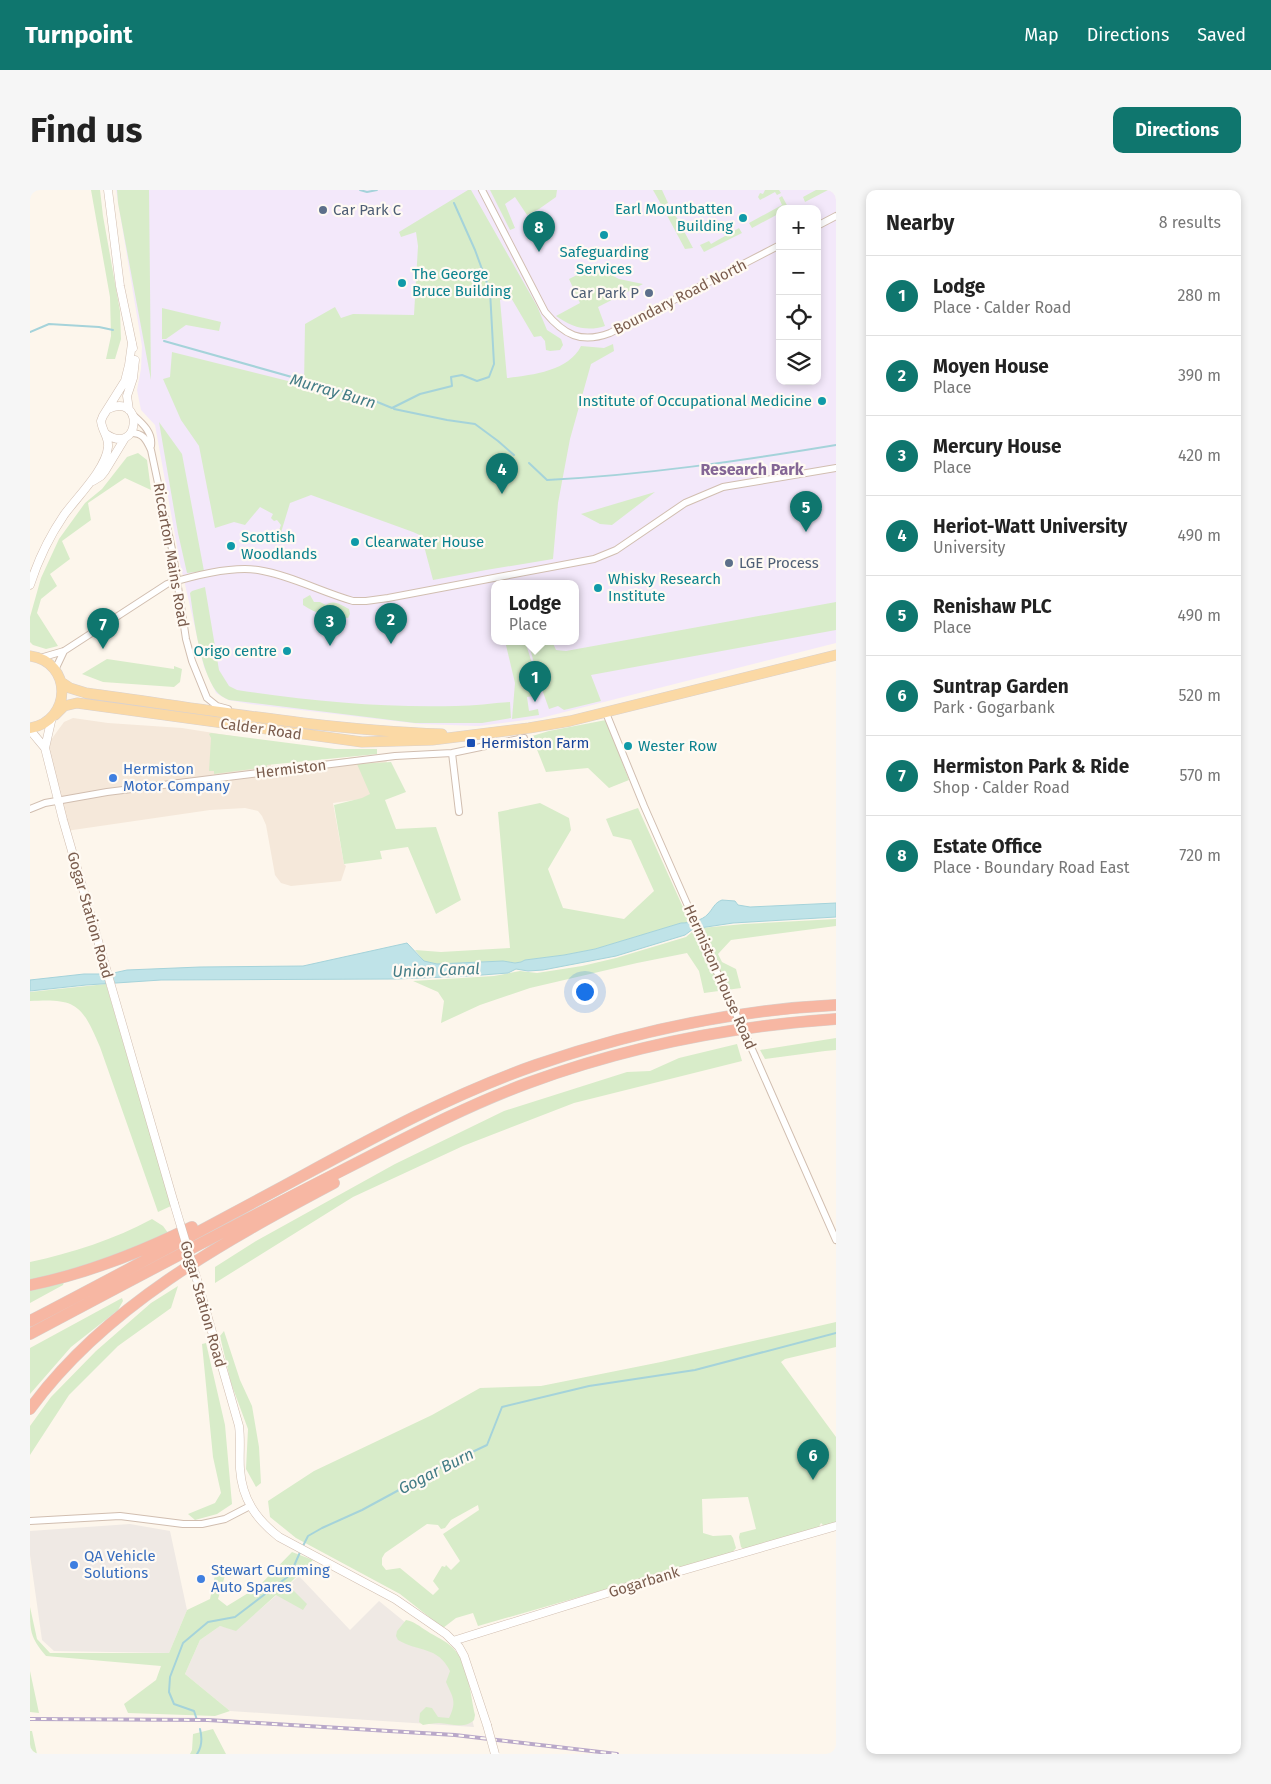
<!DOCTYPE html>
<html lang="en">
<head>
<meta charset="utf-8">
<style>
  :root { --surface:#fff; --page:#f6f6f6; --text:#222; --muted:#767676; --line:#e0e0e0; --accent:#0f766e }
  body { margin:0; font-family:"Fira Sans",sans-serif; background:var(--page); color:var(--text) }
  .controls { position:absolute; right:15px; top:15px; display:grid; overflow:hidden; border-radius:10px; box-shadow:0 2px 8px #0003 }
  .controls button { width:45px; height:45px; display:grid; place-items:center; padding:0; border:0; border-bottom:1px solid var(--line); background:var(--surface); color:var(--text); font:25px sans-serif }
  .you { position:absolute; left:554px; top:801px; width:18px; height:18px; margin:-12px; border:4px solid #fff; border-radius:50%; background:#1a73e8; box-shadow:0 0 0 8px #1a73e833 }
  .badge { display:grid; place-items:center; width:32px; height:32px; border-radius:50%; background:var(--accent); color:#fff; font-size:16px; font-weight:700 }
  .pin { position:absolute; translate:-50% -41px; filter:drop-shadow(0 1px 2px #0008) }
  .pin::after { content:''; position:absolute; top:26px; width:18px; height:15px; background:inherit; clip-path:polygon(0 0,100% 0,50% 100%) }
  .popup { position:absolute; left:461px; top:390px; width:88px; height:65px; box-sizing:border-box; display:grid; place-content:center; border-radius:10px; background:var(--surface); filter:drop-shadow(0 1px 4px #0005); font-size:16px; white-space:nowrap; color:var(--muted) }
  .popup b { font-size:19px; color:var(--text) }
  .popup::after { content:''; position:absolute; left:50%; top:100%; margin-left:-10px; border:10px solid transparent; border-top-color:var(--surface) }
  .list { margin:0; padding:0; list-style:none }
  h2 { display:flex; justify-content:space-between; align-items:center; height:65px; margin:0; padding:0 20px; font-size:21px }
  h2 small { font-size:16px; font-weight:400; color:var(--muted) }
  .list li { display:grid; grid-template-columns:32px 1fr auto; gap:15px; align-items:center; box-sizing:border-box; height:80px; padding:0 20px; border-top:1px solid var(--line) }
  .list b { display:block; font-size:19px; white-space:nowrap }
  .list p { margin:0; font-size:16px; white-space:nowrap; color:var(--muted) }
  .list em { font-size:16px; font-style:normal; color:var(--muted) }
  .icon { flex:none; width:28px; height:28px; fill:none; stroke:currentColor; stroke-width:2; stroke-linecap:round; stroke-linejoin:round }
  .map { position:relative; flex:none; width:806px; height:1564px; overflow:hidden; border-radius:10px }
  header { display:flex; align-items:center; gap:30px; box-sizing:border-box; height:70px; padding:0 25px; background:var(--accent); color:#fff }
  header strong { font-size:24px }
  nav { display:flex; gap:28px; margin-inline-start:auto; font-size:18px }
  .intro { display:flex; align-items:center; justify-content:space-between; box-sizing:border-box; height:120px; padding:0 30px }
  h1 { margin:0; font-size:35px }
  .button { padding:12px 22px; border-radius:10px; background:var(--accent); color:#fff; font-size:18px; font-weight:700 }
  main { display:flex; gap:30px; padding:0 30px }
  aside { flex:1; background:var(--surface); border-radius:10px; box-shadow:0 2px 8px #0003 }
  .map>svg:first-child { display:block }
  .residential { fill:#f5e8da }
  .industrial { fill:#efe9e4 }
  .education { fill:#f3e8fa; fill-rule:evenodd }
  .green { fill:#d8ecc9; fill-rule:evenodd }
  .water { fill:#bfe3e8; stroke:#a5d3da }
  .lines { fill:none; stroke-linecap:round; stroke-linejoin:round }
  .stream { stroke:#a5d3da; stroke-width:2 }
  .minor-casing { stroke:#d1beb0; stroke-width:8 }
  .tertiary-casing { stroke:#d1beb0; stroke-width:9 }
  .primary-casing { stroke:#dad1cd; stroke-width:11 }
  .motorway-casing { stroke:#dad1cd; stroke-width:12 }
  .minor { stroke:#fff; stroke-width:6 }
  .tertiary { stroke:#fff; stroke-width:8 }
  .primary { stroke:#fbd9a5; stroke-width:10 }
  .motorway { stroke:#f7b7a3; stroke-width:11 }
  .rail-casing { stroke:#b9a8c9; stroke-width:4 }
  .rail { stroke:#fffaf3; stroke-width:2; stroke-dasharray:5.5; stroke-linecap:butt }
  .minor-bridge-casing { stroke:#d1beb0; stroke-width:8; stroke-linecap:butt }
  .tertiary-bridge-casing { stroke:#d1beb0; stroke-width:9; stroke-linecap:butt }
  .minor-bridge { stroke:#fff; stroke-width:6 }
  .tertiary-bridge { stroke:#fff; stroke-width:8 }
  .service-dot { fill:#5c6f8a; stroke:#fffaf3; stroke-width:2 }
  .culture-dot { fill:#0f9aa8; stroke:#fffaf3; stroke-width:2 }
  .transit-dot { fill:#1a4fb4; stroke:#fffaf3; stroke-width:2 }
  .shop-dot { fill:#3f7fe0; stroke:#fffaf3; stroke-width:2 }
  .labels { text-anchor:middle; dominant-baseline:central; stroke-width:4.5; stroke-linejoin:round; paint-order:stroke }
  .culture-label { font-size:15px; fill:#0d838f; stroke:#fffaf3; text-anchor:start }
  .service-label { font-size:15px; fill:#4e5e75; stroke:#fffaf3; text-anchor:start }
  .street-label { font-size:15px; fill:#7a5c4d; stroke:#fffaf3 }
  .transit-label { font-size:15px; fill:#164399; stroke:#fffaf3; text-anchor:start }
  .shop-label { font-size:15px; fill:#366cbe; stroke:#fffaf3; text-anchor:start }
  .water-label { font-size:16px; font-style:italic; fill:#437c86; stroke:#fffaf3 }
  .neighbourhood-label { font-size:16px; font-weight:bold; fill:#846695; stroke:#fffaf3 }
</style>
</head>
<body>
<header>
<strong>Turnpoint</strong>
<nav><a>Map</a><a>Directions</a><a>Saved</a></nav>
</header>
<div class="intro"><h1>Find us</h1><a class="button">Directions</a></div>
<main>
<div class="map">
<svg width="806" height="1564" viewBox="0 0 806 1564">
  <rect width="100%" height="100%" fill="#fdf6ec"/>
  <!-- residential -->
  <path class="residential" d="M43,528L78,533L152,538L241,552V576L356,564L360,605L303,613L314,674L316,676L311,691L261,696L251,693L245,685L236,635L232,626L228,621L215,618L180,620L36,641L15,558L34,532Z"/>
  <!-- industrial -->
  <path class="industrial" d="M100,1334L140,1341L157,1420L139,1463L24,1461L12,1450L0,1365V1341Z
    M269,1386L320,1440L349,1411L376,1433L427,1469L444,1537L200,1521L155,1484L170,1450L190,1436L206,1440Z"/>
  <!-- education -->
  <path class="education" d="M86,0H806V453L511,528L449,536L390,534L220,514L198,510L186,503L174,477L150,373L125,235L111,220L107,200L111,179L112,156ZM750,19H787V191H750ZM465,393H545V451H465Z"/>
  <!-- green -->
  <path class="green" d="M61,0H70L73,26L90,121L91,149L85,169H76L81,146L80,107Z
    M87,0H119L121,190L88,13Z
    M438,0H441L507,116L517,140L531,149L533,155L530,160L520,161L516,160L515,151L511,146L504,147L480,106L470,110L477,188C502,185 539,181 551,156L574,158L583,154L584,161L561,174L540,249L528,313L523,369L456,380L403,390L394,356V347L383,342L281,305L260,313L249,349L246,348L251,335L247,330L244,331L241,328L243,324L230,317L215,335L204,332L185,338L169,256L151,230L133,189L140,187L142,162L274,195L275,134L305,117L311,128L323,124L384,125L388,56L386,42L371,47L369,42Z
    M460,0H527L526,7L509,19L497,25L485,7L475,14L485,38L480,40Z
    M623,0H632L638,13L632,16Z
    M735,0H749L751,3L747,5L745,2L730,10L728,7L730,3L733,4Z
    M786,0H798L775,12L773,7Z
    M752,6L759,19H750V23L722,38L719,33L752,15L749,8Z
    M640,15L663,58L655,59L633,18Z
    M709,38L712,43L674,62L670,55L679,51L681,54Z
    M565,76L589,89L613,94L568,117L575,136C556,142 542,137 526,126L550,113L539,89Z
    M132,118L191,132L189,141L156,135L136,149H132Z
    M129,232L152,264L174,381L157,383L148,343Z
    M108,263L117,270L121,300L95,288L58,313L61,330L32,351L40,369L20,384L27,396L11,409L7,423L28,456L16,459L3,455L0,452V427L11,388L29,349L55,313L72,299L97,267Z
    M625,302L582,335L570,334L551,324Z
    M175,397L189,480L199,496L207,500C280,511 353,518 426,516C444,516 462,513 480,512L481,528L452,533H385L199,510C194,508 189,505 186,501C170,479 164,430 160,403L162,401Z
    M280,405L284,412H290L296,415C304,409 311,415 319,419L320,424L318,428C301,426 287,425 273,415V409Z
    M806,412V440L561,485L571,511L534,520L528,516L519,519L508,488L498,451H522L526,460L536,461Z
    M475,451H495L511,502L510,505L497,507L499,521L508,519L509,525L482,529L485,493Z
    M77,469L144,479V476L152,479L150,492L144,497L73,492L52,484Z
    M576,530L599,590L579,598L558,578L516,582L504,552L499,547L519,541Z
    M181,543L305,559H347V564L237,575V577L184,584V581H179L181,548L179,544Z
    M361,572L376,602L355,610L366,639L406,637L431,710L406,724L378,657L350,661L352,669L314,674L304,615L332,608L340,604L327,574Z
    M510,613L539,628L541,640L518,679L533,718L594,729L624,701L601,650L583,646L576,629L608,618L657,726V733H651L565,759L534,765L495,770L491,772L485,773L473,771L407,774L394,771L385,760L411,762L480,758L468,622Z
    M806,729V736L701,750L688,764L692,772L706,779L711,798L674,803L669,781L657,763L607,773L500,798L450,815L411,833L414,811L408,802L383,791L464,786L490,781L507,783L552,776L586,768L656,747L663,741L671,738L714,734Z
    M76,794L141,1016L128,1022L70,857C52,815 47,808 0,811V802Z
    M806,848V860L795,861L735,869L730,860Z
    M707,854L712,871L544,913L433,956L323,1007L185,1093V1077L226,1051L365,974L474,921L597,882L620,881L649,868Z
    M122,1029L133,1036L141,1047L0,1095V1072C42,1063 85,1049 122,1029Z
    M34,1092L33,1095L0,1113V1101Z
    M148,1096L141,1118L88,1156L39,1205L0,1265V1236L21,1207L66,1161L121,1113Z
    M92,1108L93,1111L88,1120L41,1157L0,1204V1158Z
    M806,1132V1157L755,1169L751,1172L806,1247V1333L794,1336L791,1333L789,1337L773,1343L714,1359L711,1357L709,1347L710,1343L726,1339L718,1307L672,1309L673,1343L683,1346L701,1345L703,1348L706,1358L702,1363L448,1436L443,1423L426,1428L413,1438L370,1404L266,1348L240,1327L238,1311L284,1281L402,1225L450,1198L511,1196L631,1172ZM448,1315L449,1320L413,1344L430,1371L421,1380L416,1375L415,1377L412,1376L403,1391L409,1399L403,1405L370,1378L356,1380L352,1375V1368L355,1363L397,1334L408,1335L411,1339L415,1338L421,1330Z
    M194,1141L210,1190L222,1216L229,1257L231,1293L226,1297L216,1279L218,1239L201,1193L190,1146Z
    M176,1153L195,1235L202,1314L187,1324L165,1330L158,1324L185,1313L191,1303L183,1267L172,1154Z
    M262,1362L283,1370L258,1395L277,1414L273,1420L246,1405L206,1441L190,1436L170,1450L155,1484L200,1521L185,1526L98,1523L94,1514L126,1490L131,1476L16,1466C0,1447 0,1441 0,1417L7,1449L20,1463H139L157,1420L180,1409L186,1380L196,1382L188,1409L197,1416L228,1397Z
    M376,1430C385,1432 389,1436 397,1441C406,1447 415,1450 423,1458C439,1474 440,1504 445,1525L444,1530C435,1539 421,1534 409,1533C404,1533 398,1534 393,1535L389,1532L390,1523L396,1517L402,1518L408,1527L419,1528C427,1511 423,1508 416,1492L420,1481C408,1456 388,1462 368,1450L366,1446L367,1441Z
    M0,1481L9,1523L0,1522Z
    M183,1539L196,1564H160L162,1560L163,1544Z
    M0,1541H2L7,1564H0Z"/>
  <!-- water -->
  <path class="water" d="M692,710L705,711L708,715L720,717L806,713V727L703,733L663,739L655,745L586,766L513,780L498,781L486,779L478,783L439,786L366,789L131,790L56,795L0,801V790L54,784H79L97,780L170,777L273,776L377,753L394,771L407,774L473,771L485,773L491,772L495,770L534,765L565,759L651,733C659,733 672,731 678,724C683,719 684,713 692,710Z"/>
  <g class="lines">
    <!-- stream -->
    <path class="stream" d="M330,0L337,2L347,0
      M0,142L19,134L69,137L83,140
      M134,151L340,209L362,218L390,204L422,196L421,187L432,185L447,191L459,187L464,174L460,101L445,60L424,13
      M364,219L417,230L445,234L468,251L484,265
      M499,273L517,290C614,285 710,271 806,255
      M273,1356L278,1346L292,1338L332,1320L417,1274L457,1255L472,1217L559,1196L665,1180L806,1143
      M167,1530L164,1521L144,1514L139,1502L140,1487L153,1453L178,1432L205,1427L260,1385L271,1360
      M167,1564C172,1557 172,1547 170,1539"/>
    <defs>
      <path id="minor" d="M452,0L515,122C534,145 551,154 580,143L750,55
        M787,36L806,26
        M102,224C112,233 123,242 121,256
        M101,243C113,243 116,249 121,260L143,364L156,449L162,471L177,508L187,516L198,519
        M10,468L34,461L137,394C163,386 201,376 228,380C260,385 291,402 323,411H336L358,408L564,369L586,360L655,313L693,297L806,278
        M25,480L34,461
        M576,523L614,616L690,789
        M422,563L429,622
        M0,619L15,613L77,602L365,566L422,563L494,548
        M725,866L806,1050
        M0,1331L90,1326L153,1334H172L195,1329L220,1316"/>
      <path id="tertiary" d="M78,0L90,96L103,158
        M99,220L97,206L103,188L105,170
        M76,244C110,267 115,202 78,219
        M63,291L71,286L75,281L95,248
        M0,395C8,370 19,347 34,325C47,307 76,279 78,257C79,247 72,241 71,231L73,226L95,191L99,175L102,153
        M0,540L15,558L33,630L144,1013
        M15,558L22,527
        M170,1100L209,1236C211,1251 209,1265 210,1279C212,1309 226,1329 249,1347L365,1409L416,1444L429,1457L434,1466L457,1535
        M423,1451L616,1391L806,1336"/>
      <path id="primary" d="M0,466C43,472 42,531 0,538
        M31,492L40,498L56,503C174,519 293,540 412,544
        M25,525L34,516L47,513L332,552L402,550L499,538L540,531L806,465"/>
      <path id="motorway" d="M0,1095C56,1084 111,1062 162,1037
        M0,1131C85,1087 168,1042 252,997C335,952 417,906 506,875C602,842 704,820 806,815
        M0,1144C103,1089 207,1034 311,981C372,950 433,917 498,893C596,857 702,836 806,829
        M0,1219C75,1116 193,1052 304,993"/>
    </defs>
    <!-- minor casing -->
    <use href="#minor" class="minor-casing"/>
    <!-- tertiary casing -->
    <use href="#tertiary" class="tertiary-casing"/>
    <!-- primary casing -->
    <use href="#primary" class="primary-casing"/>
    <!-- motorway casing -->
    <use href="#motorway" class="motorway-casing"/>
    <!-- minor -->
    <use href="#minor" class="minor"/>
    <!-- tertiary -->
    <use href="#tertiary" class="tertiary"/>
    <!-- primary -->
    <use href="#primary" class="primary"/>
    <!-- motorway -->
    <use href="#motorway" class="motorway"/>
    <defs>
      <path id="rail" d="M0,1529L178,1530L425,1545L587,1564"/>
    </defs>
    <!-- rail casing -->
    <use href="#rail" class="rail-casing"/>
    <!-- rail -->
    <use href="#rail" class="rail"/>
    <defs>
      <path id="minor-bridge" d="M690,789L725,866"/>
      <path id="tertiary-bridge" d="M144,1013L170,1100
        M457,1535L465,1564"/>
    </defs>
    <!-- minor-bridge casing -->
    <use href="#minor-bridge" class="minor-bridge-casing"/>
    <!-- tertiary-bridge casing -->
    <use href="#tertiary-bridge" class="tertiary-bridge-casing"/>
    <!-- minor-bridge -->
    <use href="#minor-bridge" class="minor-bridge"/>
    <!-- tertiary-bridge -->
    <use href="#tertiary-bridge" class="tertiary-bridge"/>
  </g>
  <!-- markers -->
  <g class="service-dot">
    <circle cx="293" cy="20" r="5"/>
    <circle cx="619" cy="103" r="5"/>
    <circle cx="699" cy="373" r="5"/>
  </g>
  <g class="culture-dot">
    <circle cx="713" cy="28" r="5"/>
    <circle cx="574" cy="45" r="5"/>
    <circle cx="372" cy="93" r="5"/>
    <circle cx="792" cy="211" r="5"/>
    <circle cx="325" cy="352" r="5"/>
    <circle cx="201" cy="356" r="5"/>
    <circle cx="568" cy="398" r="5"/>
    <circle cx="257" cy="461" r="5"/>
    <circle cx="598" cy="556" r="5"/>
  </g>
  <rect class="transit-dot" x="436" y="548" width="10" height="10" rx="2.5"/>
  <g class="shop-dot">
    <circle cx="83" cy="588" r="5"/>
    <circle cx="44" cy="1375" r="5"/>
    <circle cx="171" cy="1389" r="5"/>
  </g>
  <g class="labels">
    <!-- culture labels -->
    <g class="culture-label">
      <text x="703" y="19" text-anchor="end">Earl Mountbatten<tspan x="703" dy="17">Building</tspan></text>
      <text x="574" y="62" text-anchor="middle">Safeguarding<tspan x="574" dy="17">Services</tspan></text>
      <text x="382" y="84">The George<tspan x="382" dy="17">Bruce Building</tspan></text>
      <text x="782" y="211" text-anchor="end">Institute of Occupational Medicine</text>
      <text x="211" y="347">Scottish<tspan x="211" dy="17">Woodlands</tspan></text>
      <text x="335" y="352">Clearwater House</text>
      <text x="578" y="389">Whisky Research<tspan x="578" dy="17">Institute</tspan></text>
      <text x="247" y="461" text-anchor="end">Origo centre</text>
      <text x="608" y="556">Wester Row</text>
    </g>
    <!-- service labels -->
    <g class="service-label">
      <text x="303" y="20">Car Park C</text>
      <text x="609" y="103" text-anchor="end">Car Park P</text>
      <text x="709" y="373">LGE Process</text>
    </g>
    <!-- street labels -->
    <g class="street-label">
      <text transform="translate(650 107) rotate(-27)">Boundary Road North</text>
      <text transform="translate(141 365) rotate(80)">Riccarton Mains Road</text>
      <text transform="translate(231 539) rotate(8)">Calder Road</text>
      <text transform="translate(261 579) rotate(-7)">Hermiston</text>
      <text transform="translate(60 725) rotate(74)">Gogar Station Road</text>
      <text transform="translate(690 787) rotate(66)">Hermiston House Road</text>
      <text transform="translate(173 1114) rotate(74)">Gogar Station Road</text>
      <text transform="translate(614 1392) rotate(-17)">Gogarbank</text>
    </g>
    <!-- transit labels -->
    <g class="transit-label">
      <text x="451" y="553">Hermiston Farm</text>
    </g>
    <!-- shop labels -->
    <g class="shop-label">
      <text x="93" y="579">Hermiston<tspan x="93" dy="17">Motor Company</tspan></text>
      <text x="54" y="1366">QA Vehicle<tspan x="54" dy="17">Solutions</tspan></text>
      <text x="181" y="1380">Stewart Cumming<tspan x="181" dy="17">Auto Spares</tspan></text>
    </g>
    <!-- water labels -->
    <g class="water-label">
      <text transform="translate(303 201) rotate(16)">Murray Burn</text>
      <text transform="translate(406 780) rotate(-2)">Union Canal</text>
      <text transform="translate(406 1281) rotate(-27)">Gogar Burn</text>
    </g>
    <!-- neighbourhood labels -->
    <g class="neighbourhood-label">
      <text x="722" y="279">Research Park</text>
    </g>
  </g>
</svg>
<div class="controls">
<button>+</button>
<button>−</button>
<button><svg class="icon" aria-label="locate" viewBox="0 0 24 24"><circle cx="12" cy="12" r="6"/><path d="M12 2v4M12 18v4M2 12h4M18 12h4"/></svg></button>
<button><svg class="icon" aria-label="layers" viewBox="0 0 24 24"><path d="M12 4l9 5-9 5-9-5zM3 14l9 5 9-5"/></svg></button>
</div>
<div class="you"></div>
<div class="pin badge" style="left:505px;top:512px">1</div>
<div class="popup"><b>Lodge</b>Place</div>
<div class="pin badge" style="left:361px;top:454px">2</div>
<div class="pin badge" style="left:300px;top:456px">3</div>
<div class="pin badge" style="left:472px;top:304px">4</div>
<div class="pin badge" style="left:776px;top:342px">5</div>
<div class="pin badge" style="left:783px;top:1290px">6</div>
<div class="pin badge" style="left:73px;top:459px">7</div>
<div class="pin badge" style="left:509px;top:62px">8</div>
</div>
<aside>
<h2>Nearby<small>8 results</small></h2>
<ul class="list">
<li><span class="badge">1</span><div><b>Lodge</b><p>Place · Calder Road</p></div><em>280 m</em></li>
<li><span class="badge">2</span><div><b>Moyen House</b><p>Place</p></div><em>390 m</em></li>
<li><span class="badge">3</span><div><b>Mercury House</b><p>Place</p></div><em>420 m</em></li>
<li><span class="badge">4</span><div><b>Heriot-Watt University</b><p>University</p></div><em>490 m</em></li>
<li><span class="badge">5</span><div><b>Renishaw PLC</b><p>Place</p></div><em>490 m</em></li>
<li><span class="badge">6</span><div><b>Suntrap Garden</b><p>Park · Gogarbank</p></div><em>520 m</em></li>
<li><span class="badge">7</span><div><b>Hermiston Park &amp; Ride</b><p>Shop · Calder Road</p></div><em>570 m</em></li>
<li><span class="badge">8</span><div><b>Estate Office</b><p>Place · Boundary Road East</p></div><em>720 m</em></li>
</ul>
</aside>
</main>
</body>
</html>
